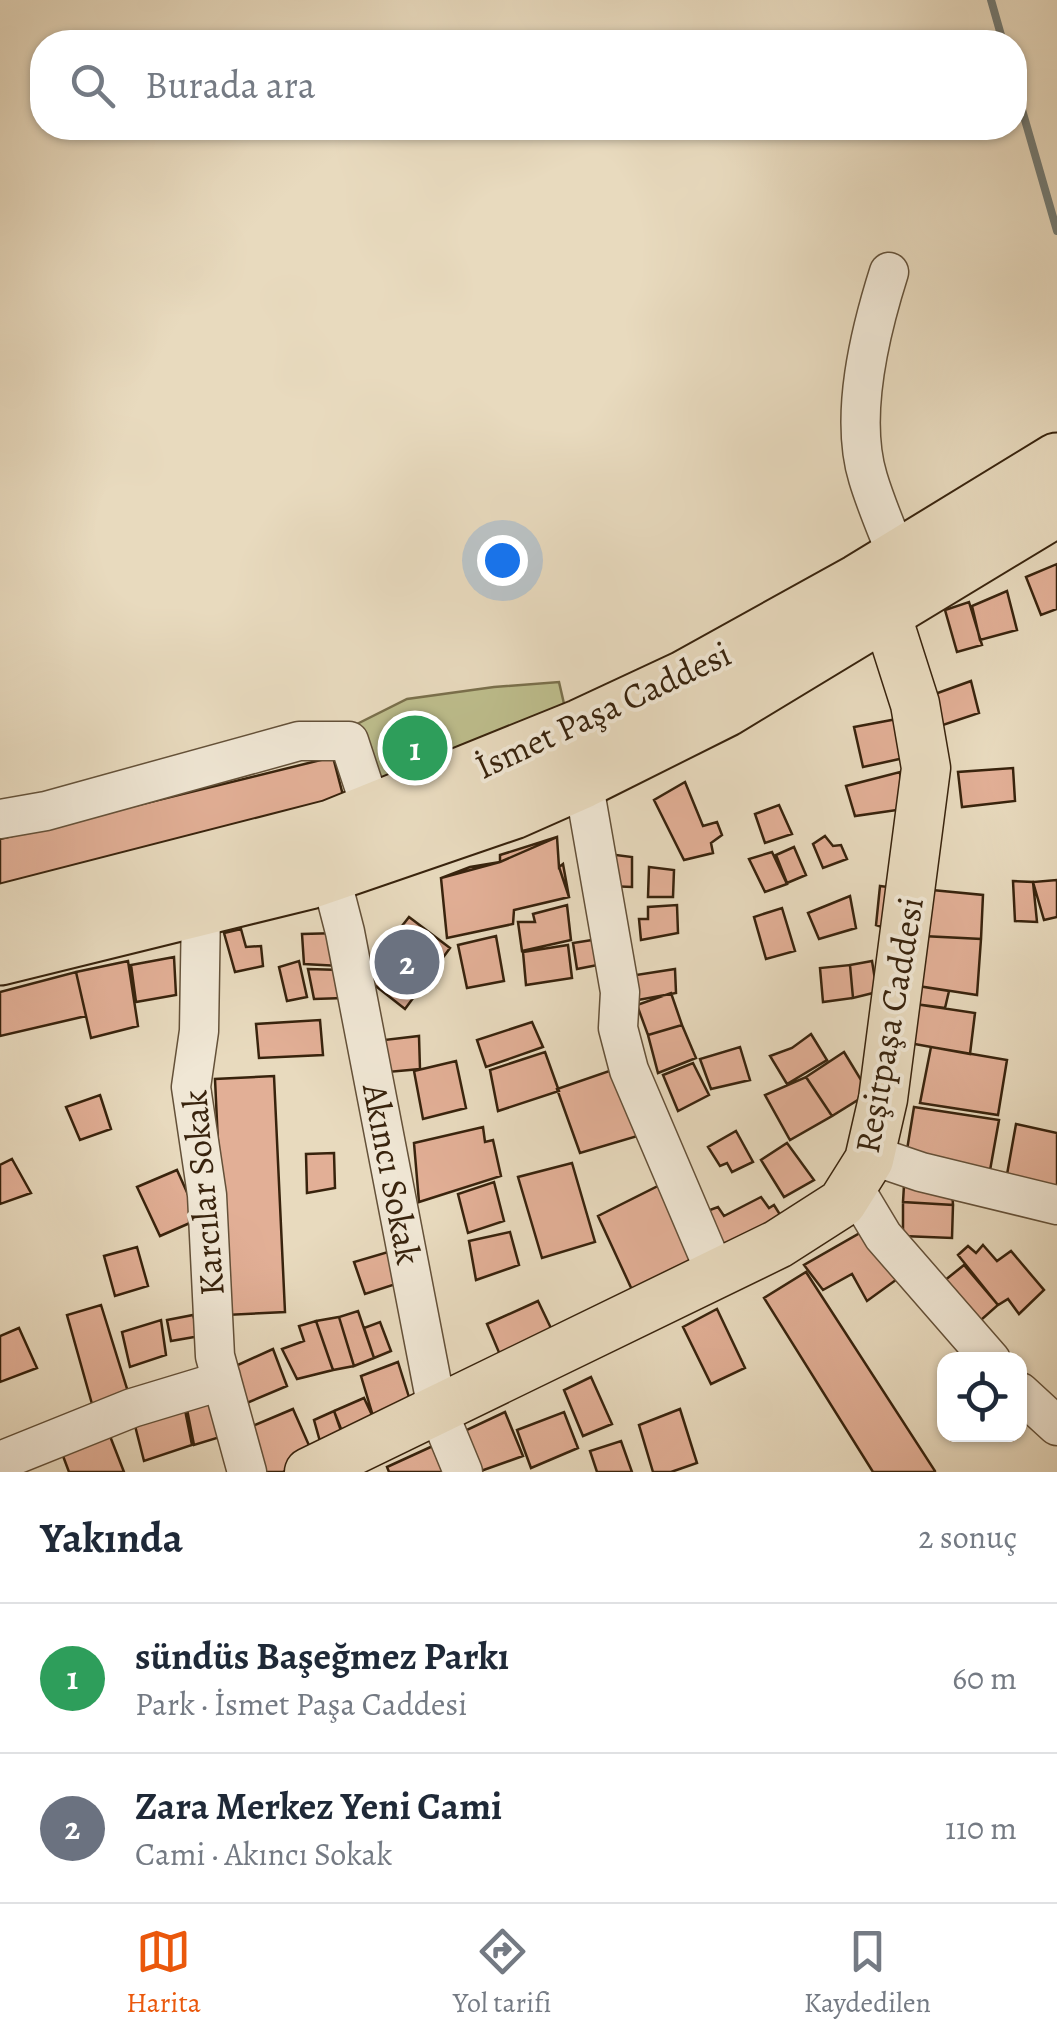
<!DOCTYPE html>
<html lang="tr">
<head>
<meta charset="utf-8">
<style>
  :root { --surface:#fff; --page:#f6f6f7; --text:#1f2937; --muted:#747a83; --line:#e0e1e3; --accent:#ea580c }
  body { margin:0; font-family:Alegreya,serif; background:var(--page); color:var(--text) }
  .controls { position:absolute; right:30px; bottom:30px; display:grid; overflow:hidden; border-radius:20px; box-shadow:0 2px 8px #0004 }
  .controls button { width:90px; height:90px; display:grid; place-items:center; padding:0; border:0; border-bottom:2px solid var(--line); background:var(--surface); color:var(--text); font:50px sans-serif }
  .you { position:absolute; left:502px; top:560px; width:35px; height:35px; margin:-25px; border:8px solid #fff; border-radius:50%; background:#1a73e8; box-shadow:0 0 0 15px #1a73e833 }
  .badge { display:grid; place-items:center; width:65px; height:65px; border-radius:50%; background:var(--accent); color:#fff; font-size:32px; font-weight:700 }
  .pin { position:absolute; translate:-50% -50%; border:5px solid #fff; box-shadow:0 2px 10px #0006 }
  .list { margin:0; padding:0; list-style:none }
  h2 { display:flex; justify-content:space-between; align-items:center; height:130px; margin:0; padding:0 40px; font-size:42px }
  h2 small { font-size:32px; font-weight:400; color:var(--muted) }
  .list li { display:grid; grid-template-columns:65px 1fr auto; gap:30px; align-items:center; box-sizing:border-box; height:150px; padding:0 40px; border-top:2px solid var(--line) }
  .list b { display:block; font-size:38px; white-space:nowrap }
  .list p { margin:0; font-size:32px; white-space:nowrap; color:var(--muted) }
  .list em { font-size:32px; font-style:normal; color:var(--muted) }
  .icon { flex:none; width:55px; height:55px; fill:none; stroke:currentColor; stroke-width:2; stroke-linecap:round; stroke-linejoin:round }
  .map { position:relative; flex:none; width:1057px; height:1472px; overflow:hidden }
  .search { position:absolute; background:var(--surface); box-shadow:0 2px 8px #0004; left:30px; right:30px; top:30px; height:110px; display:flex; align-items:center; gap:25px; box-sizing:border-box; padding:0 35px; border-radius:40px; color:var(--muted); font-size:38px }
  .sheet { height:430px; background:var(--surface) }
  nav { display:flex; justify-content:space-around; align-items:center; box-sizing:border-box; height:140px; border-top:2px solid var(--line); background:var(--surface); font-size:28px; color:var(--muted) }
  nav a { display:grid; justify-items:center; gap:5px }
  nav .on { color:var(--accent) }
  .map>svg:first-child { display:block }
  .green { fill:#bdbd8c; stroke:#7a704c; stroke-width:2.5 }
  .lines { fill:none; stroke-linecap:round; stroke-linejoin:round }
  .stream { stroke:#737c76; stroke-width:8 }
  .building { fill:#e2af96; stroke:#38230d; stroke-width:2.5 }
  .minor-casing { stroke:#645139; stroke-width:41 }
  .major-casing { stroke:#38230d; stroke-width:51 }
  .highway-casing { stroke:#38230d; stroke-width:59 }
  .minor { stroke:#f0e7d5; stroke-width:38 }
  .major { stroke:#e8dabe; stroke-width:48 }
  .highway { stroke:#e8dabe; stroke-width:55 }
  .labels { text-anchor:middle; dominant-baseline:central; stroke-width:8; stroke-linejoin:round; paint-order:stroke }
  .street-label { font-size:35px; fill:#38230d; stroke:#f0e7d5 }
</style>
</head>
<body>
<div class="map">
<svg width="1057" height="1472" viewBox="0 0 1057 1472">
  <rect width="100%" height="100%" fill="#e8dabe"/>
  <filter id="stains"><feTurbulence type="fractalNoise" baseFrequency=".002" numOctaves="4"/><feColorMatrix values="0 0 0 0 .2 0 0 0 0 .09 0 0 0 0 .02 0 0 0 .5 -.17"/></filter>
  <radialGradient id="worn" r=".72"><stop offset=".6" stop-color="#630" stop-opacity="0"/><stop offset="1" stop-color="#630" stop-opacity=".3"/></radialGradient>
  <!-- green -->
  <path class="green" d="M559,682L565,708L380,782L353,726L407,699L494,687Z"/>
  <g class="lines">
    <!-- stream -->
    <path class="stream" d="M991,0L1003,42
      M1014,82L1057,231"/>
  </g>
  <!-- building -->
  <path class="building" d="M1057,564V609L1041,615L1026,577Z
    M1007,591L1017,630L980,640L972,606Z
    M969,602L982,645L957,652L945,610Z
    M971,681L979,713L943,725L932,695Z
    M897,719L904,758L863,767L854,727Z
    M333,757L345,803L0,888V839Z
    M1013,768L1015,801L962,807L958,772Z
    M900,772L904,809L855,816L846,786Z
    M685,782L703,826L717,822L722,835L711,843L713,853L684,860L654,800Z
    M779,805L792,834L765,843L755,814Z
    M825,836L833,846L841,845L847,859L823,868L813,844Z
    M557,837L559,867L563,864L569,897L514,910L513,924L447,938L441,878L470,867L500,862V855Z
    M557,837L559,867L569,897L514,910L513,924L447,938L441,878L500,862Z
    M794,847L806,875L787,883L776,855Z
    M772,852L787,884L765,892L749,859Z
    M608,854L632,857V887L608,886Z
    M649,867L674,870L673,897H648Z
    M1057,880V917L1044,920L1033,882Z
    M1013,881L1033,882L1037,922L1015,921Z
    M880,886L896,888L892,930L876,925Z
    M932,890L983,895L981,939L923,936Z
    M850,896L856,928L819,939L808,913Z
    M567,905L571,940L522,951L518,922H535L533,914Z
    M677,905L678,933L641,940L639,919H648V907Z
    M782,908L795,951L766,959L754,917Z
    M409,917L450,948L405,1009L363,976Z
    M241,929L246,947L261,946L263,966L235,972L224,933Z
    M339,933L340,966L304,964L302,934Z
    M496,936L504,981L467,988L458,945Z
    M923,936L981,939L977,995L918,986Z
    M923,936L981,939L977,995L918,986Z
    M605,938L608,963L577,969L573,943Z
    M568,945L572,978L526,985L523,952Z
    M174,957L176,995L136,1002L131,965Z
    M128,961L138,1026L91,1038L76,972Z
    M299,961L307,997L287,1001L279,967Z
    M872,961L877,992L853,998L850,965Z
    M850,965L853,998L823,1002L820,968Z
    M308,969L341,970L344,998L314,999Z
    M675,969L676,993L638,1000L636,975Z
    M76,972L86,1016L0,1036V992Z
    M918,986L949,991L945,1008L915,1004Z
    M671,993L682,1025L648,1035L637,1005Z
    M915,1004L975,1013L970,1054L909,1043Z
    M320,1020L323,1055L259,1058L256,1024Z
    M532,1022L543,1047L486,1067L477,1040Z
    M682,1025L696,1058L658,1073L648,1035Z
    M811,1034L827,1060L787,1084L770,1056L792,1048Z
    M419,1036L420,1069L388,1072L384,1040Z
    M740,1047L750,1080L711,1089L700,1059Z
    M931,1047L1007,1060L998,1115L920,1103Z
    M545,1052L559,1091L498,1111L490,1070Z
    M844,1052L869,1093L832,1116L806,1077Z
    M456,1061L466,1108L423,1119L414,1071Z
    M693,1063L709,1095L678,1111L663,1075Z
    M615,1069L641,1135L580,1153L557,1089Z
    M274,1076L285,1312L226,1315L215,1079Z
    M806,1077L832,1116L790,1140L765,1095Z
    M100,1095L111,1129L80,1140L66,1107Z
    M914,1107L999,1120L989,1176L905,1162Z
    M1016,1124L1057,1133V1188L1006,1180Z
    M483,1127L485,1142L493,1140L501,1176L419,1202L414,1143Z
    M736,1131L753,1162L732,1172L727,1163L720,1166L708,1147Z
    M787,1143L814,1180L784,1197L761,1160Z
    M334,1153L335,1188L307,1193L306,1154Z
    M12,1159L31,1193L0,1204V1165Z
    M572,1163L595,1242L542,1258L518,1177Z
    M177,1170L199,1219L160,1236L137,1187Z
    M494,1182L504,1221L468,1233L458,1194Z
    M664,1183L705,1271L639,1305L598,1216Z
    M904,1185L952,1189L953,1205L903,1202Z
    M761,1197L769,1208L774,1205L789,1229L727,1262L699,1214L718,1207L724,1216Z
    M903,1202L953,1205L952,1238L903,1236Z
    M867,1229L900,1277L867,1301L852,1274L823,1290L804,1265Z
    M510,1232L519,1265L476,1280L469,1241Z
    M983,1245L997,1261L1011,1251L1044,1290L1019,1314L1008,1299L998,1305L958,1255L968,1246L976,1253Z
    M137,1247L148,1286L115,1296L104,1256Z
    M388,1252L396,1284L365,1294L354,1262Z
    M964,1265L998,1305L972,1328L939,1285Z
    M806,1272L935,1471V1472H873L764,1298Z
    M538,1301L559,1345L506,1369L487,1324Z
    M101,1305L128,1392L92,1404L67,1315Z
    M717,1309L745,1368L711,1384L683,1327Z
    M358,1311L374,1358L354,1366L339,1317Z
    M193,1315L200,1336L171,1341L167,1320Z
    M339,1317L354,1366L333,1370L316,1321Z
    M161,1320L166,1355L130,1367L122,1332Z
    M316,1321L333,1370L297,1379L282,1349L304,1341L299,1326Z
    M380,1322L391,1351L374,1358L364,1328Z
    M19,1328L37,1368L0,1382V1336Z
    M273,1349L287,1386L242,1405L229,1369Z
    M398,1362L413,1410L376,1426L361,1376Z
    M591,1377L612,1424L583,1436L564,1390Z
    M218,1392L230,1434L194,1445L185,1399Z
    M364,1398L379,1430L346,1445L334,1411Z
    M183,1400L192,1445L144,1461L132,1414Z
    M293,1409L315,1459L283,1472H257L243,1430Z
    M680,1409L697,1463L671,1472H653L639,1425Z
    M334,1411L343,1434L321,1445L314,1420Z
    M505,1412L523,1456L478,1472L458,1434Z
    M564,1412L578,1448L531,1468L517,1430Z
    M108,1431L124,1472H69L60,1448Z
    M621,1441L632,1472H597L590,1451Z
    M435,1445L448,1472H389L387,1467Z"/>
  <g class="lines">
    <defs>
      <path id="minor" d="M889,272C870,332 849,416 868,478C876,505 888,532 898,558
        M583,780L620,992L618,1028L629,1070L716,1274
        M0,819L46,811L299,741H349L372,811
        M330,874L345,932L437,1409L463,1472
        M201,909L199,1031L191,1087L207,1195L215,1356L247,1472
        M871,1155L921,1172L1057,1205
        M853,1186L883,1236L991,1360
        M1020,1392L1057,1426
        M0,1461L132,1408L208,1385L221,1377"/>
      <path id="major" d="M309,1472L778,1244L842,1203L869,1160L883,1099L926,768L915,704L885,610"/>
      <path id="highway" d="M0,913L331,828L581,727L684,679L859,582L1057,461
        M0,957L309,881L513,811L583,780L725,709L1057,508"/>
    </defs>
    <!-- minor casing -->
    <use href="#minor" class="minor-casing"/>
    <!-- major casing -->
    <use href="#major" class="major-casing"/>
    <!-- highway casing -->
    <use href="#highway" class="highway-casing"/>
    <!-- minor -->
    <use href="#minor" class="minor"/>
    <!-- major -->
    <use href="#major" class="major"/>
    <!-- highway -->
    <use href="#highway" class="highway"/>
  </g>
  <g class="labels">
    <!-- street labels -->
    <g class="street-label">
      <text transform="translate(603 710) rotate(-25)">İsmet Paşa Caddesi</text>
      <text transform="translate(889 1025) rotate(-80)">Reşitpaşa Caddesi</text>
      <text transform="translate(392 1174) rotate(79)">Akıncı Sokak</text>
      <text transform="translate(203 1193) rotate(-95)">Karcılar Sokak</text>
    </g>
  </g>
  <rect width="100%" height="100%" filter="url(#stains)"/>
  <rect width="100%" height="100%" fill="url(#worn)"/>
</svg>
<div class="controls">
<button><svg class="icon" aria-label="locate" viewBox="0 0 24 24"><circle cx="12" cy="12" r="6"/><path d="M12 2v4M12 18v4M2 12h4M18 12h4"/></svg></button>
</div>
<div class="you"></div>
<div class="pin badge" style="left:415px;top:748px;background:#2e9e5b">1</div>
<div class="pin badge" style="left:407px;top:962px;background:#6b7280">2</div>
<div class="search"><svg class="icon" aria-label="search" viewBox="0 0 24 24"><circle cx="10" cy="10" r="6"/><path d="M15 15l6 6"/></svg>Burada ara</div>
</div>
<section class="sheet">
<h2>Yakında<small>2 sonuç</small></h2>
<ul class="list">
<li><span class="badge" style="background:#2e9e5b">1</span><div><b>sündüs Başeğmez Parkı</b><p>Park · İsmet Paşa Caddesi</p></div><em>60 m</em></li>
<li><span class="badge" style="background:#6b7280">2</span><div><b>Zara Merkez Yeni Cami</b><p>Cami · Akıncı Sokak</p></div><em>110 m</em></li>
</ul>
</section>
<nav>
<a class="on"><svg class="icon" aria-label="map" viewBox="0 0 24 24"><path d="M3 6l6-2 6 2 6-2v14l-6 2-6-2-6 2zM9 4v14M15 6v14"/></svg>Harita</a>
<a><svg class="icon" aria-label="directions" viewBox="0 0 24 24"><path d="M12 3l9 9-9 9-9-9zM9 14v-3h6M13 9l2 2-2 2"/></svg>Yol tarifi</a>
<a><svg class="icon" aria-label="saved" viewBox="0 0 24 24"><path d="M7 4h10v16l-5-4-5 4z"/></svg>Kaydedilen</a>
</nav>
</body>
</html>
